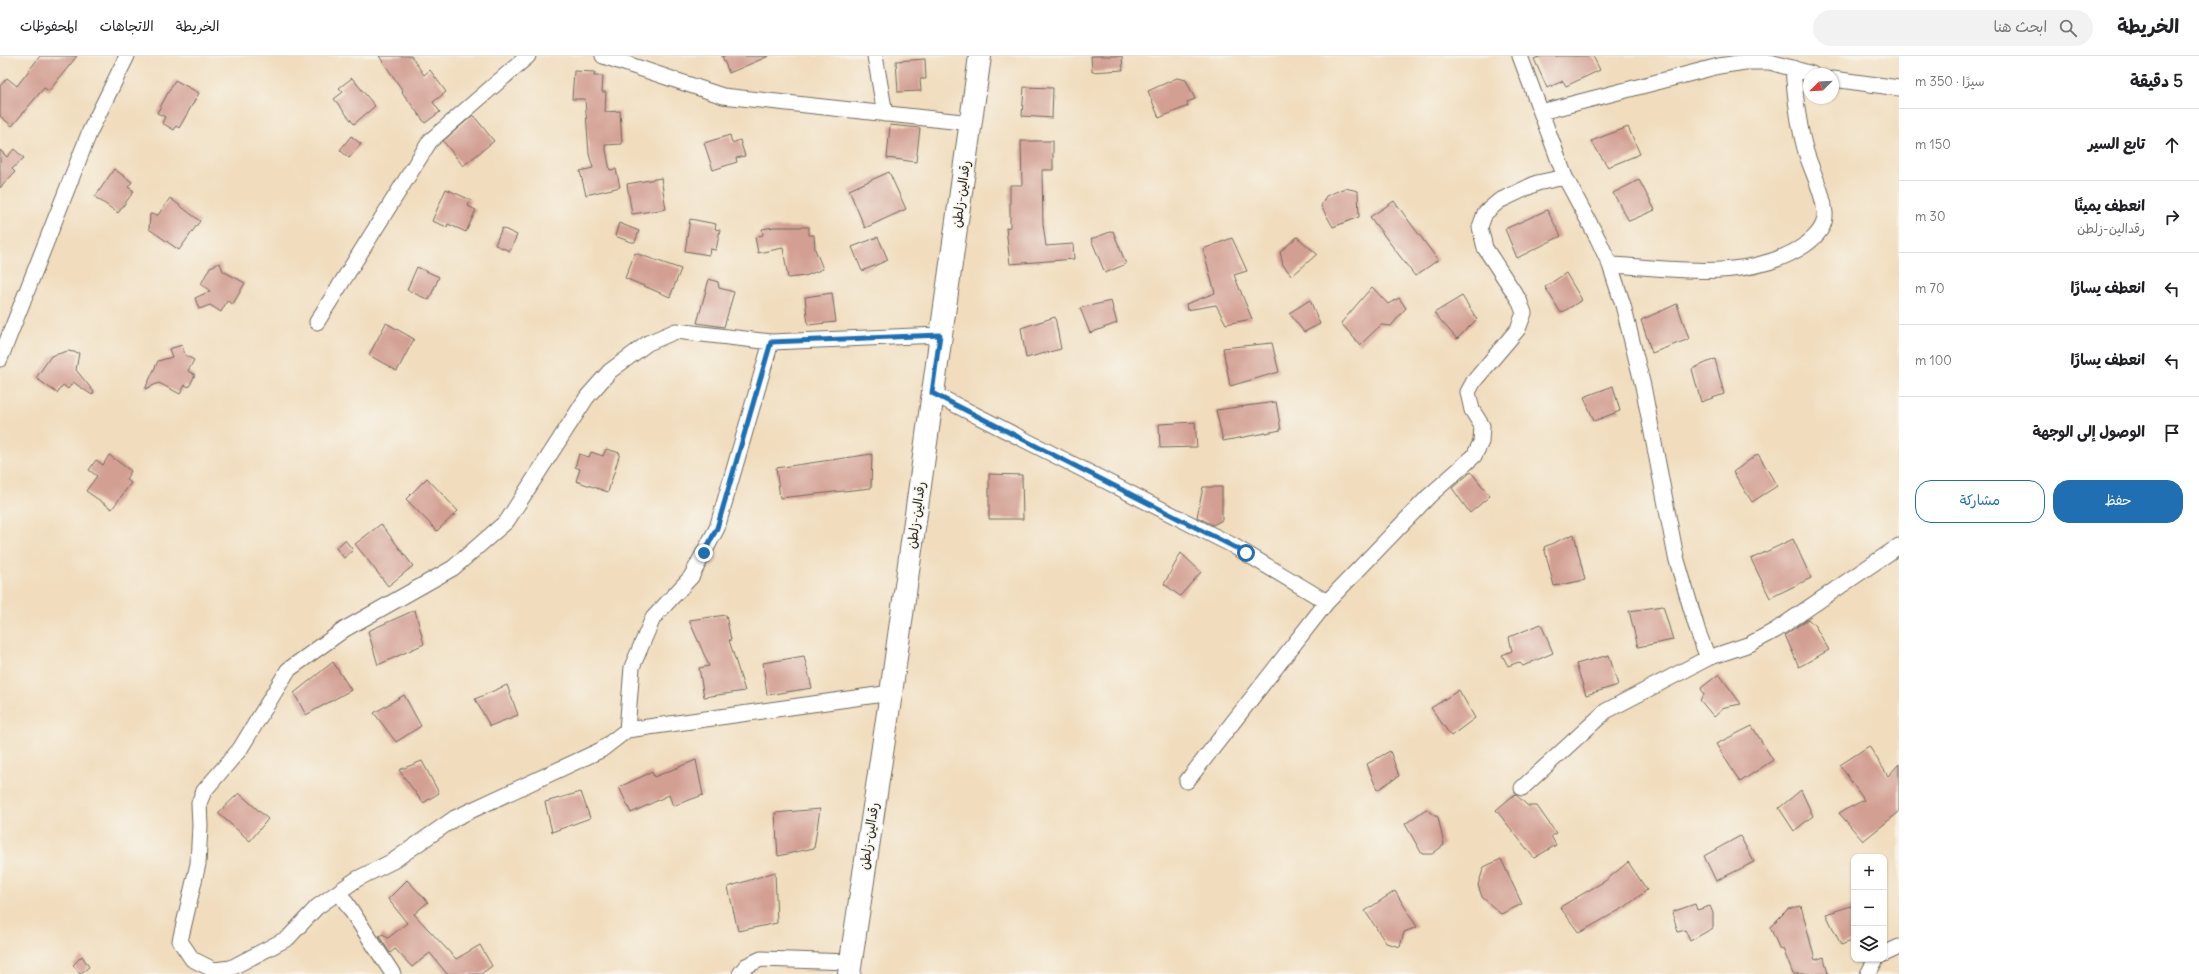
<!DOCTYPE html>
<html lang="ar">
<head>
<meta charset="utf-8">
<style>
  :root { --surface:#fff; --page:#f2f2f2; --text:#202124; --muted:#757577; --line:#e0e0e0; --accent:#1f6fb2 }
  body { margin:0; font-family:Delius,"Playpen Sans Arabic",sans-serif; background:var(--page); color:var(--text); direction:rtl }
  .controls { position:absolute; right:12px; bottom:12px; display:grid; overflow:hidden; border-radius:8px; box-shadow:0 1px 3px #0004 }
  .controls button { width:36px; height:36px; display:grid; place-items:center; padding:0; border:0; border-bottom:1px solid var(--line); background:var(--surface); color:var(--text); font:20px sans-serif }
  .compass { position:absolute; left:1803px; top:12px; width:36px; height:36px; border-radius:50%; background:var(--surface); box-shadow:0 1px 3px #0004; rotate:246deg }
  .stop { position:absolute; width:12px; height:12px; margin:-9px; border:3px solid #1f6fb2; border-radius:50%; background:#fff }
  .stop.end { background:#1f6fb2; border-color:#fff; box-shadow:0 1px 4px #0008 }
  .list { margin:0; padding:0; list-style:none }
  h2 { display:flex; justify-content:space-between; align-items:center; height:52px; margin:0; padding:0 16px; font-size:17px }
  h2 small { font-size:13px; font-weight:400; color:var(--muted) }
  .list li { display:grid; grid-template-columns:26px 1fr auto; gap:12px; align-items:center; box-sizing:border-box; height:72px; padding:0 16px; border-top:1px solid var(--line) }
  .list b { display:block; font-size:15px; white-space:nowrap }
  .list p { margin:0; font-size:13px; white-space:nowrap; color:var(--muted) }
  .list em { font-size:13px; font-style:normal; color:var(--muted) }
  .actions { display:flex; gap:8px; padding:12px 16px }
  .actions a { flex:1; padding:9px 0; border:1px solid var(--accent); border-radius:16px; text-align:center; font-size:14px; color:var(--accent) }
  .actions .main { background:var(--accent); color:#fff }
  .icon { flex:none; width:22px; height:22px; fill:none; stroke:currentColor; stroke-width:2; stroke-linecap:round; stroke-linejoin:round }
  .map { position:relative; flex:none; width:1899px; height:918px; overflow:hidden; direction:ltr }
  header { display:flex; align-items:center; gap:24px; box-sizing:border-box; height:56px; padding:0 20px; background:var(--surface); border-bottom:1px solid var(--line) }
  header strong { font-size:19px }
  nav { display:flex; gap:22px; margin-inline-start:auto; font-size:14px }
  .search { width:280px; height:36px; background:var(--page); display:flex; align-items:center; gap:10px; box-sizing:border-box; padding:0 14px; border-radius:22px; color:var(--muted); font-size:15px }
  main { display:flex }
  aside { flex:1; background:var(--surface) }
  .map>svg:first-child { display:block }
  .building { fill:#d39f93 }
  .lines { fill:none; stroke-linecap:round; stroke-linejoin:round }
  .minor-casing { stroke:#70695e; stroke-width:17 }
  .primary-casing { stroke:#70695e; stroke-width:24 }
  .minor { stroke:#fff; stroke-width:15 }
  .primary { stroke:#fff; stroke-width:22 }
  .route { stroke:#1f6fb2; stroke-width:5 }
  .labels { text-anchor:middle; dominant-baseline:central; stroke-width:3; stroke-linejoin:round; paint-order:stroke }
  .street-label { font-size:13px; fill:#2b2b2b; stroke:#f7f3e8 }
</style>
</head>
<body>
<header>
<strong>الخريطة</strong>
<div class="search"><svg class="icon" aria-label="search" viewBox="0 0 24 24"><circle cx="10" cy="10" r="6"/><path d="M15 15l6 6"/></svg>ابحث هنا</div>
<nav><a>الخريطة</a><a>الاتجاهات</a><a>المحفوظات</a></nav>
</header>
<main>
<aside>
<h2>5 دقيقة<small>سيرًا · 350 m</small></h2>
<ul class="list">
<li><svg class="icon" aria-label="ahead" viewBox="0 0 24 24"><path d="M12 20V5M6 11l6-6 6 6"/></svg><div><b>تابع السير</b></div><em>150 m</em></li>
<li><svg class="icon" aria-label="right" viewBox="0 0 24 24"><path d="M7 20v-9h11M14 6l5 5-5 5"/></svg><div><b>انعطف يمينًا</b><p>رقدالين-زلطن</p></div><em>30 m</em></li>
<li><svg class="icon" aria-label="left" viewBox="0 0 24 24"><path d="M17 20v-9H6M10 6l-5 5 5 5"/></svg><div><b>انعطف يسارًا</b></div><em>70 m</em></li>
<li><svg class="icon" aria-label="left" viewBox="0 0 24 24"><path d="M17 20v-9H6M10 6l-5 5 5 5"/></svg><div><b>انعطف يسارًا</b></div><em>100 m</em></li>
<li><svg class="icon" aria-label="arrive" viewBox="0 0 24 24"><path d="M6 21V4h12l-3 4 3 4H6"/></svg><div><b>الوصول إلى الوجهة</b></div></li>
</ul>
<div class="actions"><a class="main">حفظ</a><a>مشاركة</a></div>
</aside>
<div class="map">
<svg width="1899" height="918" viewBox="0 0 1899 918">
  <rect width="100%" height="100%" fill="#f7f3e8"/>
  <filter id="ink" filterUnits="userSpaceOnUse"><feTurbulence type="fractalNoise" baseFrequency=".025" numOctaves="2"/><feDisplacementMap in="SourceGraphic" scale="8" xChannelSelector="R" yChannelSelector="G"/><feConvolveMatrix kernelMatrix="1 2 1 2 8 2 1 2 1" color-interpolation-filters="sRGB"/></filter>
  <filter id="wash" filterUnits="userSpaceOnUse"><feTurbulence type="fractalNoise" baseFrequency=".012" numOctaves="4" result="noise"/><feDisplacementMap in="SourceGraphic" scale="16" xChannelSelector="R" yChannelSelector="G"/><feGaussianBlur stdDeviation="0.9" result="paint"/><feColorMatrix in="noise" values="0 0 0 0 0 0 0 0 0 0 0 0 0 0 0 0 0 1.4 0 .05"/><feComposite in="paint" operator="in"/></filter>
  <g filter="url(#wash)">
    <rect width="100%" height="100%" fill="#f1ddbe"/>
    <g id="blocks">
      <!-- building -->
      <path class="building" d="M40,0H77L49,35L44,32L12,70L0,60V30L7,22L17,30Z
        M379,0H411L424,19L430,14L446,36L433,46L440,56L425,67L402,36L403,35Z
        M722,0H769L729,17Z
        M1091,0H1122L1123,14L1092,16Z
        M1542,0H1593L1600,14L1566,30L1563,25L1547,32L1534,3Z
        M925,3L926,23H920L921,35L898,36L896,5Z
        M574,15L595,16L594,20H603L602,36H606L605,56L620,55L622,88L605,89L610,114L616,113L620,131L586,139L580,115L593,112L589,98L585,43H572Z
        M352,22L375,50L354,68L334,43L343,36L339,32Z
        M1177,22L1186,24L1195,43L1187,46L1188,50L1159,62L1148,35Z
        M175,24L199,37L179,72L176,70L174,74L162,67L165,61L157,57Z
        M1024,31L1053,32L1052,62L1022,60Z
        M473,59L494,85L463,110L443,85Z
        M890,69L920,72L916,106L887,102Z
        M1628,71L1640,98L1608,111L1591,85Z
        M730,79L732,87L740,84L745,100L736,102L737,106L713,114L704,87Z
        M351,80L361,88L349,102L340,94Z
        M1021,85H1053V114H1042L1043,168L1046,190L1073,188L1074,203L1010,208L1006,172L1010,171V129H1022Z
        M14,93L24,102L12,113L15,116L0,132V94L7,101Z
        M114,113L132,126L128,131L134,135L118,157L95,141Z
        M889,116L906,153L865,172L849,134Z
        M661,122L666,153L632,158L627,128Z
        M1639,124L1655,154L1629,165L1613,137Z
        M1345,132L1358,135L1359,161L1333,171L1321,150L1326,140Z
        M446,133L471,144L468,150L476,154L466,176L448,168L447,171L432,165Z
        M170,142L200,165L179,194L149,173L150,158L158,159Z
        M1394,145L1438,204L1415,220L1370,161Z
        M1547,154L1561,180L1517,202L1505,173Z
        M690,163L716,168L715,173L720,174L716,194L710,193L709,199L685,195Z
        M619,167L639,175L635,186H631L615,180Z
        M774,171H809V179H814L815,193L823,213L805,220L788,222L783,192L758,197L755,181L763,179L762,173Z
        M502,172L517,179L510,195L495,189Z
        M1113,175L1126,208L1105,217L1091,183Z
        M878,181L888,204L862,215L852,191Z
        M1297,181L1317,198L1292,220L1283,209L1280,196Z
        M1232,182L1247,215L1234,219L1252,263L1226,268L1216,249L1187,254L1186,248L1215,237L1203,193Z
        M635,197L681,213L670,241L625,222Z
        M220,207L223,215L245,227L233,248L227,245L221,256L210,249L199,253L195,242L210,235L201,228L210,211Z
        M417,211L439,221L429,244L407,234Z
        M1566,217L1582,244L1561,257L1545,231Z
        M709,223L718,226L719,232L734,236L724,271L697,267Z
        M1372,231L1388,248L1399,242L1406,252L1391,270L1381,269L1360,289L1341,267Z
        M832,237L836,266L808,269L805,241Z
        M1462,240L1477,263L1457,283L1434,257Z
        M1310,244L1320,268L1304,276L1289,257Z
        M1111,245L1117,267L1090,277L1080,252Z
        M1677,248L1689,283L1652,297L1641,264Z
        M1055,261L1061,293L1026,302L1021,272Z
        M386,267L414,283L397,315L369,299Z
        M1272,287L1279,316L1230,330L1223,292Z
        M182,289L185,299L194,304L188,315L195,319L189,331L185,329L180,338L159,327L145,333L158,305L172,301L169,293Z
        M68,295L79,297L76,314L94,336L92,339L73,326L68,333L63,329L57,337L36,322L51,300Z
        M1715,303L1724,338L1701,346L1692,313Z
        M1613,330L1620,355L1594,365L1584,341Z
        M1276,346L1281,374L1223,385L1216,354Z
        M1195,366L1197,391L1160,392L1159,368Z
        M606,393L620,397L608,436L576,425L580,413L575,411L579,398L589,401L591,396L603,400Z
        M872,398L871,432L780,442L776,412Z
        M1758,398L1777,430L1752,446L1733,416Z
        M109,399L131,415L126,423L131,427L112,453L86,435L97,420L89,414L96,404L103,409Z
        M1471,416L1490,440L1470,457L1452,432Z
        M989,418L1022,419L1023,463H989Z
        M427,422L458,455L437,475L406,443Z
        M1203,431H1222V464L1213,469L1197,461Z
        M381,468L413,510L388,530L355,488Z
        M1574,478L1585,524L1554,530L1544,491Z
        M1793,483L1811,522L1770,542L1751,503Z
        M345,484L353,494L344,502L336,492Z
        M1181,497L1201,516L1180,540L1164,528Z
        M1663,550L1673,584L1638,591L1629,555Z
        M415,554L424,588L378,609L368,575Z
        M726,559L731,584H729L745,635L704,641L699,612L709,610L689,564Z
        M1808,563L1815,570L1829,594L1799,611L1785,579Z
        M1541,568L1553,597L1523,610L1519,606L1508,610L1502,599L1512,595L1509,581Z
        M1609,599L1618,629L1586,639L1576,608Z
        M804,600L812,632L767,639L763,607Z
        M333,606L351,634L306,659L294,637Z
        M1719,618L1741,648L1725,651L1714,661L1700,644L1704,639L1701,632Z
        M507,629L518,659L490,670L475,643Z
        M1459,634L1475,662L1451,680L1431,652Z
        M404,639L421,670L396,686L374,657Z
        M1752,670L1773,704L1740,726L1716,688Z
        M1869,690L1888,720L1899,708V756L1863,785L1839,757L1864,744L1840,709Z
        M1390,695L1399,720L1377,734L1367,708Z
        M696,704L703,739L673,750L669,739L631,757L619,731L652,716L654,721Z
        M422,705L439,737L423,747L399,714Z
        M1801,734L1813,760L1794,775L1779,752Z
        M581,736L590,762L552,776L545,746Z
        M239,737L268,763L250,785L218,757Z
        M1515,738L1528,750H1537L1556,777L1551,780L1556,789L1534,802L1496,754Z
        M820,753L814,792L778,800L775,757Z
        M1426,753L1438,761L1444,789L1432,798H1422L1405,768Z
        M1740,780L1754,806L1716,825L1704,800Z
        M1501,803L1522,848L1501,858L1482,841L1478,829L1484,811Z
        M1628,806L1647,834L1625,851L1579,877L1560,851L1605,825Z
        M775,816L777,867L738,875L728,831Z
        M407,824L428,846L414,858L456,903L480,889L492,910L481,918H447L430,897L412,911L395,893L390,897L379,880L383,878L388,882L407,867L388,843Z
        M1395,835L1417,871L1404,876L1400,891L1386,887L1365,855Z
        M1695,848L1697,854L1710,850L1713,857V872L1690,885L1685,874L1678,876L1672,856Z
        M1854,849V884L1841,889L1826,858Z
        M1801,850L1815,904L1824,901L1828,918H1793L1783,893L1780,894L1770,871L1788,853Z
        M82,900L89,911L80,918L73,909Z"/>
    </g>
  </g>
  <g filter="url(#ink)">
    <use href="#blocks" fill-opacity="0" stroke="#70695e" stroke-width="1"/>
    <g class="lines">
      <defs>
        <path id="minor" d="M603,0L723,40L971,67
          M875,0L885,58
          M1520,0L1565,121L1598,183L1610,209L1623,249L1643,330L1676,501L1698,576L1708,602
          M1833,23L1899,32
          M1541,56L1719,10L1745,6H1770L1812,18
          M1610,209C1674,212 1748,227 1805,189C1816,181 1826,170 1825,157C1823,135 1812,116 1806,96C1798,69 1795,40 1793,12
          M317,266L430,85L528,0
          M0,303L90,75L127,0
          M932,337L1232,489L1327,546
          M891,637L627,674L601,694L455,762L393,805L357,823L317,851L288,882L231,912L214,914L192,903L180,885L198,808L200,770L199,747L204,735L240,693L288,614L345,573L453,512L507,465L587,341L610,315L648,287L676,275L771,286L940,279
          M627,674L632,611L653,562L691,521L717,472L771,286
          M1187,725L1327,546L1429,440L1474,400L1481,386L1482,370L1472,354L1468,336L1474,325L1518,273L1524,257L1519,244L1485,192L1480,171L1485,157L1499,145L1537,127L1565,121
          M1522,732L1606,655L1708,602L1750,588L1776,574L1899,490
          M339,836L393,918
          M1884,898L1899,891
          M740,918L746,910L761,903L850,906
          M1868,918L1876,903"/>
        <path id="primary" d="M849,918L891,637L980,0"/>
      </defs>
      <!-- minor casing -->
      <use href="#minor" class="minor-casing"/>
      <!-- primary casing -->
      <use href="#primary" class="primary-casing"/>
      <!-- minor -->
      <use href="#minor" class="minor"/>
      <!-- primary -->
      <use href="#primary" class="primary"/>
    </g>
  </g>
  <g class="lines" filter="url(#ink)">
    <!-- route -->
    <path class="route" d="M704,497L717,472L771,286L940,279L932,337L1246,497"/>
  </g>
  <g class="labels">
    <!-- street labels -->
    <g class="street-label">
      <text transform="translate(961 138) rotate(-82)">رقدالين-زلطن</text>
      <text transform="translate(916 459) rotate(-82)">رقدالين-زلطن</text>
      <text transform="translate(869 780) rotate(-81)">رقدالين-زلطن</text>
    </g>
  </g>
</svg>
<div class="controls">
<button>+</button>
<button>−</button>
<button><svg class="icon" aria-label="layers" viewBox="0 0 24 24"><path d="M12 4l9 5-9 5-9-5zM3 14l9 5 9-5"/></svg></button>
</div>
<svg class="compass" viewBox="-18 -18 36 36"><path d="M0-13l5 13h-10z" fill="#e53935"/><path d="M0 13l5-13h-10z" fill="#757577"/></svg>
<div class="stop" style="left:1246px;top:497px"></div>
<div class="stop end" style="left:704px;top:497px"></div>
</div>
</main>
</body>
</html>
